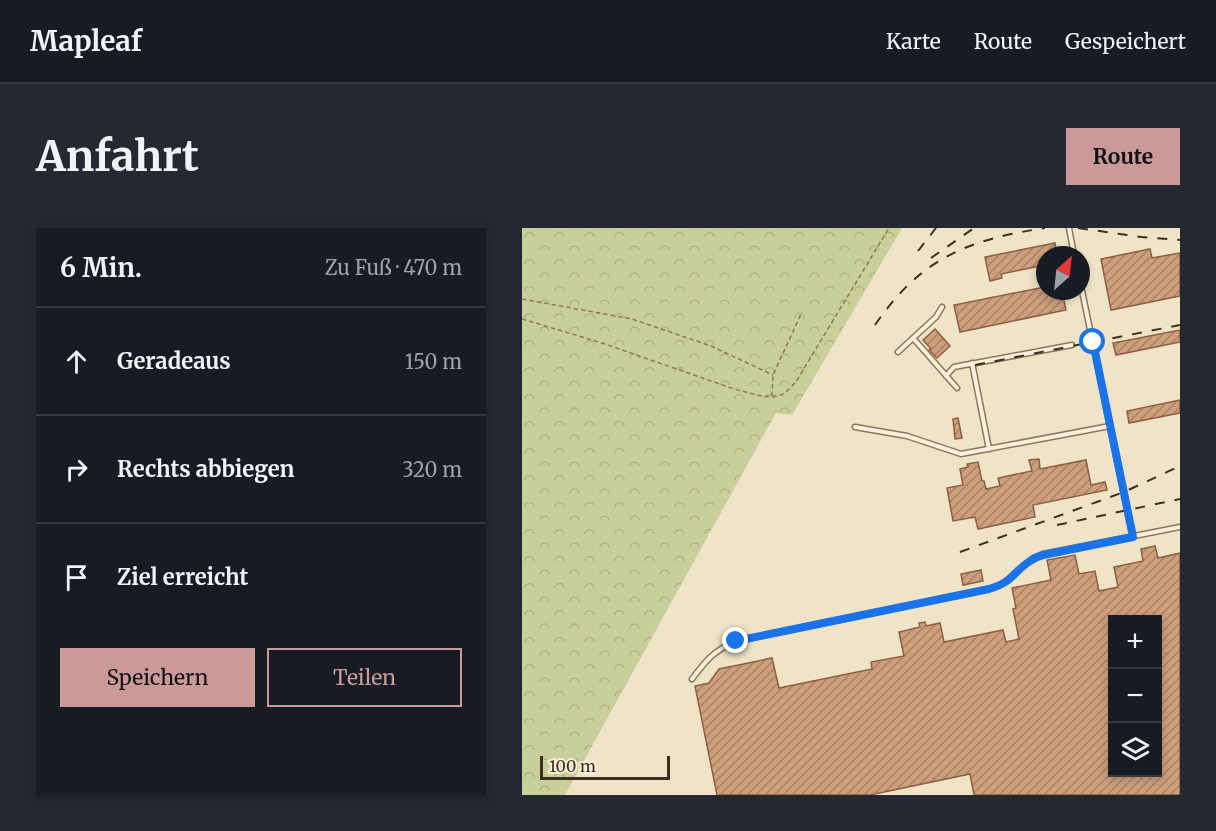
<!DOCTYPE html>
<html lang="de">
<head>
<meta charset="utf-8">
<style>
  :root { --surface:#171b24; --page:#242831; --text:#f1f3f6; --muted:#9ea1a6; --line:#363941; --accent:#cc999b }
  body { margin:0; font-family:Merriweather,serif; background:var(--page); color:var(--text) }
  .controls { position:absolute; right:18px; bottom:18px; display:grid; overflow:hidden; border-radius:0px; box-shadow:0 3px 9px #0003 }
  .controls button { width:54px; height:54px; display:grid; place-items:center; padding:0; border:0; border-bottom:2px solid var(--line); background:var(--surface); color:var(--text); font:30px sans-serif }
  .compass { position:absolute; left:514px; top:18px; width:54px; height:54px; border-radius:50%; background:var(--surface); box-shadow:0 3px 9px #0003; rotate:27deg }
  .scale { position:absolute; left:18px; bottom:15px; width:130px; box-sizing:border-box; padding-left:6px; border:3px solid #3d2e20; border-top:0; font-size:16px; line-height:21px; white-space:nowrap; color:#3d2e20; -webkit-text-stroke:4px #f7eed8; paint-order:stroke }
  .stop { position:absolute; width:18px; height:18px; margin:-14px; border:4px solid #1a73e8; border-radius:50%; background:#fff }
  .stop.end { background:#1a73e8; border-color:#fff; box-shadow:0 2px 6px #0008 }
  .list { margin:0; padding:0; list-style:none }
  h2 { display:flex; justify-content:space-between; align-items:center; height:78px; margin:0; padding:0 24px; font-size:26px }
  h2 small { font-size:20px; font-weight:400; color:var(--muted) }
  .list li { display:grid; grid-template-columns:39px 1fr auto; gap:18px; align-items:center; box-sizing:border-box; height:108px; padding:0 24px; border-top:2px solid var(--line) }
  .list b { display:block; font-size:22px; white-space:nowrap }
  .list em { font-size:20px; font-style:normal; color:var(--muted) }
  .actions { display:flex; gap:12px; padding:18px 24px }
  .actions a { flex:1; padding:14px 0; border:2px solid var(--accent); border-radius:0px; text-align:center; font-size:21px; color:var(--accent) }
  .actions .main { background:var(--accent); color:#111 }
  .icon { flex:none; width:33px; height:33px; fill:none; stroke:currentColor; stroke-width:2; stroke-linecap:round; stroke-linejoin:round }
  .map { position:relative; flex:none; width:658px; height:567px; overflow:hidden; border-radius:0px }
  header { display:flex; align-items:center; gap:36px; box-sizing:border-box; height:84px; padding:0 30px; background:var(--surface); border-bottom:2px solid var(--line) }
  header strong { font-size:28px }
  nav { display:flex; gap:33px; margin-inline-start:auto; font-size:21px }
  .intro { display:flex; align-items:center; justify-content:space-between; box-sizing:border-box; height:144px; padding:0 36px }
  h1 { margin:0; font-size:42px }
  .button { padding:15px 27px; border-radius:0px; background:var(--accent); color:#111; font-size:21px; font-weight:700 }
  main { display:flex; gap:36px; padding:0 36px }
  aside { flex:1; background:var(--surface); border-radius:0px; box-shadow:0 3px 9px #0003 }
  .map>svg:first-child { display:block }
  .forest { fill:url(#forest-crowns) }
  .building { fill:url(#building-hatch); stroke:#8d5f41; stroke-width:1.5; fill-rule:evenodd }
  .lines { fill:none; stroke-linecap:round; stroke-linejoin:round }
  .lane-casing { stroke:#8d765c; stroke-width:7 }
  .path { stroke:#8d765c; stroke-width:1.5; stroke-dasharray:4.5 3; stroke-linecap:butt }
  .lane { stroke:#faf1dc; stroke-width:4 }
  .rail { stroke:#3d2e20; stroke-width:2; stroke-dasharray:10 10; stroke-linecap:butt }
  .route { stroke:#1a73e8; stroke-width:8 }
</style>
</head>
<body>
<header>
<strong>Mapleaf</strong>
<nav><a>Karte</a><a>Route</a><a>Gespeichert</a></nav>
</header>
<div class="intro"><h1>Anfahrt</h1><a class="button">Route</a></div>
<main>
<aside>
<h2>6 Min.<small>Zu Fuß · 470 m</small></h2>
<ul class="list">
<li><svg class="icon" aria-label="ahead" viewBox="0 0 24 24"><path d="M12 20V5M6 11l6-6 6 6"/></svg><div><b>Geradeaus</b></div><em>150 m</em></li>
<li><svg class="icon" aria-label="right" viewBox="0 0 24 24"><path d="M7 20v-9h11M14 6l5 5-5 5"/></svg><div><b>Rechts abbiegen</b></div><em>320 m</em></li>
<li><svg class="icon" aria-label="arrive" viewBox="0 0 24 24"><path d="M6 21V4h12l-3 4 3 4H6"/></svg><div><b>Ziel erreicht</b></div></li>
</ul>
<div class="actions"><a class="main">Speichern</a><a>Teilen</a></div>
</aside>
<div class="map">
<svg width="658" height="567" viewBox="0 0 658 567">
  <defs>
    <pattern id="forest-crowns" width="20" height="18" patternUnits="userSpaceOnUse" patternTransform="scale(1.5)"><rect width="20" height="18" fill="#c9cf9b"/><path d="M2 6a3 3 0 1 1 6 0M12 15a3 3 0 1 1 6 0" fill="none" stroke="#aeb285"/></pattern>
    <pattern id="building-hatch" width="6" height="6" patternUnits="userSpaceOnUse" patternTransform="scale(1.5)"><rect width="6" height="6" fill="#cf9f7d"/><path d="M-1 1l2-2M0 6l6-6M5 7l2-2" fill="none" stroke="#a98266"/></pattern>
  </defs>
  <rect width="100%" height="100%" fill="#f0e4c8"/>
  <!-- forest -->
  <path class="forest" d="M0,0H380L270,187L254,185L43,567H0Z"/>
  <!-- building -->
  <path class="building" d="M533,15L535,27H523V37L479,46L480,50L468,53L463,29Z
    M628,21L630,30L658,25V68L589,82L579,31Z
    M523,59V63H540L544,82L438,104L432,77Z
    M413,101L428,118L415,130L407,122L409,121L401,112Z
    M658,102V114L594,127L591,115Z
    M658,172V185L607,195L605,183Z
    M436,190L440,210L433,211L431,191Z
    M517,231L518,241L564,232L569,257L583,254L585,262L511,277L513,289L456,301L453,289L431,293L425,260L441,257L438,241L446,239L445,236L456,234L460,253H462L464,261L478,258L476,250L510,243L507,232Z
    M633,318L636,330L658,325V567H452L448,546L348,567H195L173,458L187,455L197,441L250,430L257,460L350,441L349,434L382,428L377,404L398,399L397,395L403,394L404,398L418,395L422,414L481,402L484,414L497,411L491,381L494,380L490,360L529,352L525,332L553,327L557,346L573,343L577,363L596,359L592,339L621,333L619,321ZM591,392H636V544H591Z
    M459,342L461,353L441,357L439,346Z"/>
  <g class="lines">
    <defs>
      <path id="lane" d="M547,0L552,27
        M559,58L611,309
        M391,110L435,160
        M376,124L414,89L420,79
        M450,135L467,221
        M424,148L432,139L550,117
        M333,199L385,208L439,226L588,198
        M170,451C185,431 192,423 214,413L467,361C491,354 490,345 508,333C512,330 517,328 521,326L658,299"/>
    </defs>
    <!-- lane casing -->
    <use href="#lane" class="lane-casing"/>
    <!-- path -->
    <path class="path" d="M0,71L110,91L189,118L251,147
      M0,91L80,115L212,161C225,164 248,173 261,166C266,163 271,157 275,152L367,0
      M250,168L251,147L280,84"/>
    <!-- lane -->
    <use href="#lane" class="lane"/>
    <!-- rail -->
    <path class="rail" d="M556,0L619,9L658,12
      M396,23L414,0
      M409,30L452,0
      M353,97C399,30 445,12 523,0
      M453,137L658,97
      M535,297L658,271
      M438,324L602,264L658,238"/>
  </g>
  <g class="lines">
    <!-- route -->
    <path class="route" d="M214,413L467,361C491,354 490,345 508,333C512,330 517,328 521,327L611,309L571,114"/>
  </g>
</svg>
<div class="controls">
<button>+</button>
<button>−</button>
<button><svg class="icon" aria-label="layers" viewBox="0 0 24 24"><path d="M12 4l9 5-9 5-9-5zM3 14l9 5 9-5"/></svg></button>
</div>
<svg class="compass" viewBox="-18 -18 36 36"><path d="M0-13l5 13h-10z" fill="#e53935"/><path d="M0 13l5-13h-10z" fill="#9ea1a6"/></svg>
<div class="scale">100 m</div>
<div class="stop" style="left:571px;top:114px"></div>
<div class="stop end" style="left:214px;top:413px"></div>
</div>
</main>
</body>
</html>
